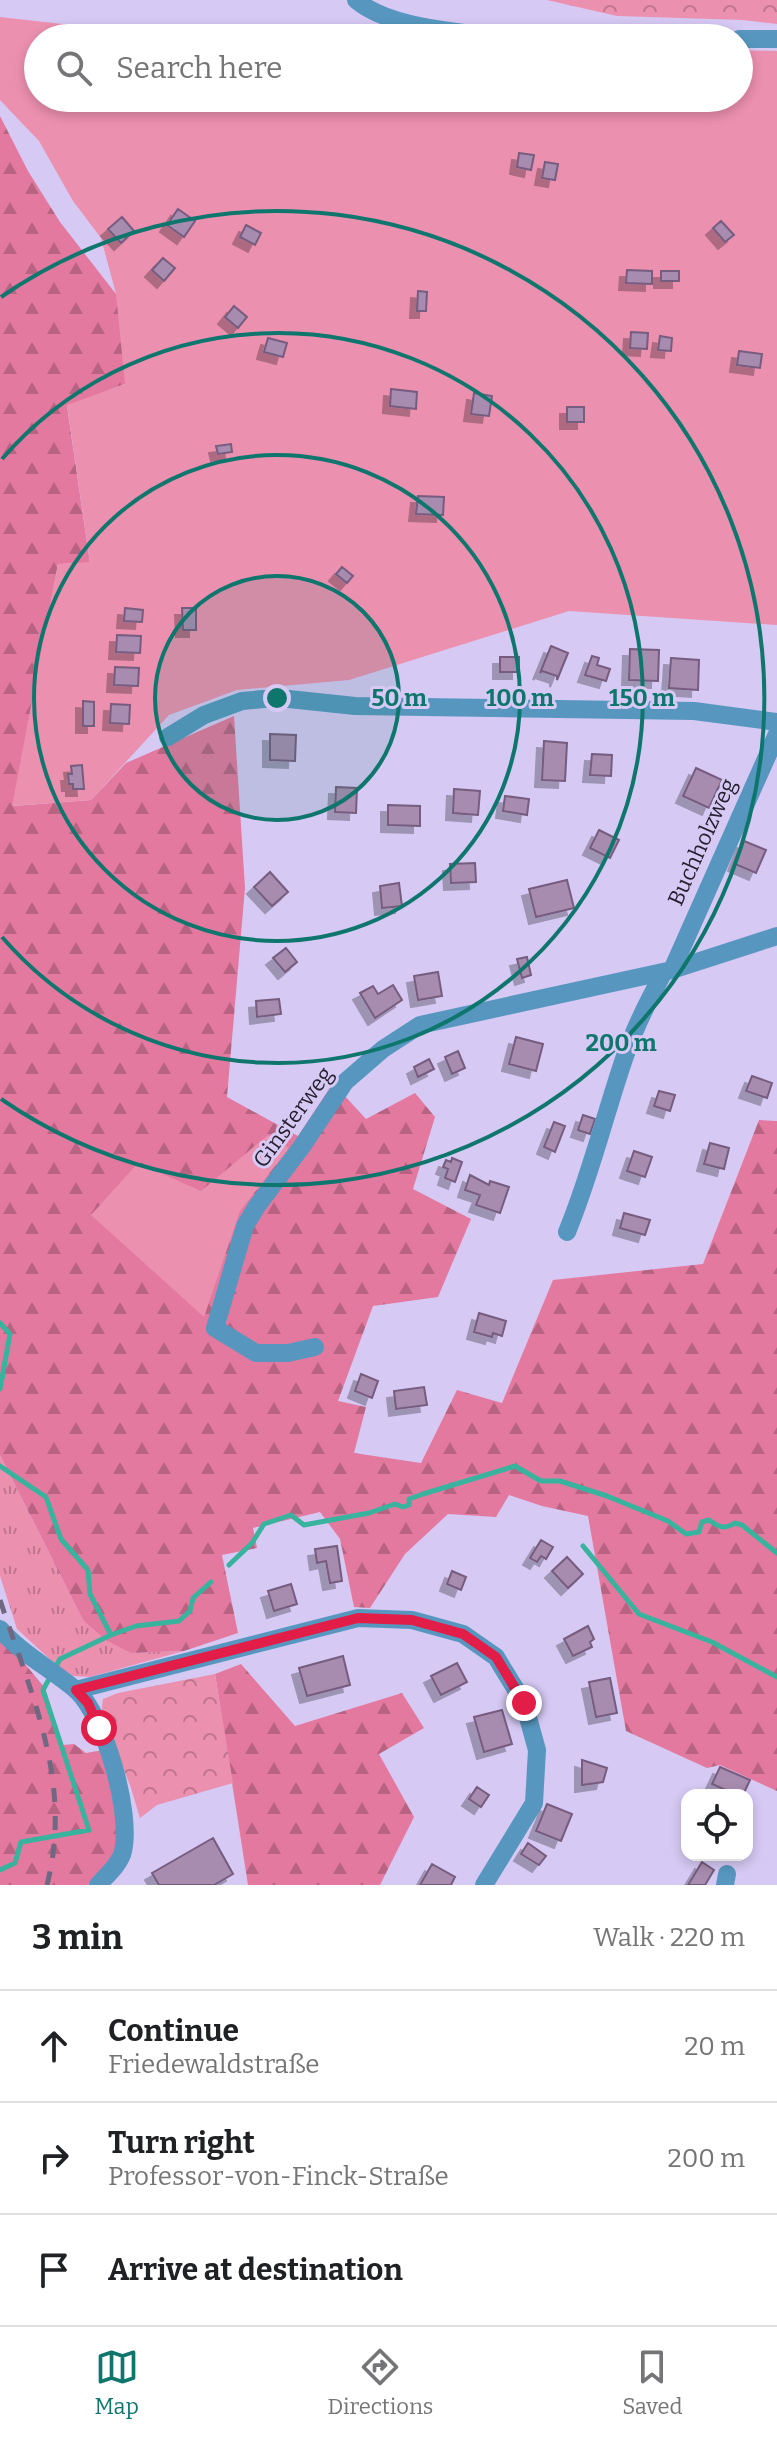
<!DOCTYPE html>
<html lang="en">
<head>
<meta charset="utf-8">
<style>
  :root { --surface:#fff; --page:#f6f6f6; --text:#202124; --muted:#757577; --line:#e0e0e0; --accent:#0f766e }
  body { margin:0; font-family:Bitter,serif; background:var(--page); color:var(--text) }
  .controls { position:absolute; right:24px; bottom:24px; display:grid; overflow:hidden; border-radius:16px; box-shadow:0 4px 12px #0003 }
  .controls button { width:72px; height:72px; display:grid; place-items:center; padding:0; border:0; border-bottom:2px solid var(--line); background:var(--surface); color:var(--text); font:40px sans-serif }
  .stop { position:absolute; width:24px; height:24px; margin:-18px; border:6px solid #e11d48; border-radius:50%; background:#fff }
  .stop.end { background:#e11d48; border-color:#fff; box-shadow:0 2px 8px #0008 }
  .list { margin:0; padding:0; list-style:none }
  h2 { display:flex; justify-content:space-between; align-items:center; height:104px; margin:0; padding:0 32px; font-size:34px }
  h2 small { font-size:26px; font-weight:400; color:var(--muted) }
  .list li { display:grid; grid-template-columns:52px 1fr auto; gap:24px; align-items:center; box-sizing:border-box; height:112px; padding:0 32px; border-top:2px solid var(--line) }
  .list b { display:block; font-size:30px; white-space:nowrap }
  .list p { margin:0; font-size:26px; white-space:nowrap; color:var(--muted) }
  .list em { font-size:26px; font-style:normal; color:var(--muted) }
  .icon { flex:none; width:44px; height:44px; fill:none; stroke:currentColor; stroke-width:2; stroke-linecap:round; stroke-linejoin:round }
  .map { position:relative; flex:none; width:777px; height:1885px; overflow:hidden }
  .search { position:absolute; background:var(--surface); box-shadow:0 4px 12px #0003; left:24px; right:24px; top:24px; height:88px; display:flex; align-items:center; gap:20px; box-sizing:border-box; padding:0 28px; border-radius:44px; color:var(--muted); font-size:30px }
  .sheet { height:440px; background:var(--surface) }
  nav { display:flex; justify-content:space-around; align-items:center; box-sizing:border-box; height:112px; border-top:2px solid var(--line); background:var(--surface); font-size:22px; color:var(--muted) }
  nav a { display:grid; justify-items:center; gap:4px }
  nav .on { color:var(--accent) }
  .map>svg:first-child { display:block }
  .grass { fill:url(#grass-tufts) }
  .forest { fill:url(#forest-firs) }
  .park { fill:url(#park-crowns) }
  .garden { fill:#ec90af }
  .lines { fill:none; stroke-linecap:round; stroke-linejoin:round }
  .stream { stroke:#38b39d; stroke-width:5 }
  .building { fill:#a78caf; stroke:#765c7e; stroke-width:2; filter:url(#shadow) }
  .minor { stroke:#5797bf; stroke-width:18 }
  .rail { stroke:#706883; stroke-width:5; stroke-dasharray:14 14; stroke-linecap:butt }
  .route { stroke:#e11d48; stroke-width:10 }
  .ring { fill:none; stroke:#0f766e; stroke-width:4 }
  .labels { text-anchor:middle; dominant-baseline:central; stroke-width:6; stroke-linejoin:round; paint-order:stroke }
  .street-label { font-size:22px; fill:#24202f; stroke:#d6c9f4 }
  .centre { fill:#0f766e; stroke:#d6c9f4; stroke-width:4 }
  .ring-label { font-size:24px; text-anchor:middle; font-weight:bold; fill:#0f766e; stroke:#d6c9f4; stroke-width:6; stroke-linejoin:round; paint-order:stroke }
</style>
</head>
<body>
<div class="map">
<svg width="777" height="1885" viewBox="0 0 777 1885">
  <defs>
    <pattern id="grass-tufts" width="24" height="20" patternUnits="userSpaceOnUse" patternTransform="scale(2)"><rect width="24" height="20" fill="#ec90af"/><path d="M3 7l-1-3M5 7V3M7 7l1-3M15 17l-1-3M17 17v-4M19 17l1-3" fill="none" stroke="#bf758f"/></pattern>
    <pattern id="forest-firs" width="22" height="20" patternUnits="userSpaceOnUse" patternTransform="scale(2)"><rect width="22" height="20" fill="#e4799f"/><path d="M5 1l3.5 6h-7zM16 11l3.5 6h-7z" fill="#b96382"/></pattern>
    <pattern id="park-crowns" width="20" height="18" patternUnits="userSpaceOnUse" patternTransform="scale(2)"><rect width="20" height="18" fill="#ec90af"/><path d="M2 6a3 3 0 1 1 6 0M12 15a3 3 0 1 1 6 0" fill="none" stroke="#bf758f"/></pattern>
    <filter id="shadow"><feDropShadow dx="-7" dy="7" stdDeviation="0" flood-color="#0004"/></filter>
  </defs>
  <rect width="100%" height="100%" fill="#d6c9f4"/>
  <!-- grass -->
  <path class="grass" d="M0,1455L83,1620L131,1653L184,1651L90,1677L73,1676L55,1664L17,1629L0,1576Z"/>
  <!-- forest -->
  <path class="forest" d="M0,116L28,171L60,222L116,294L127,348L125,384L67,406L90,563L58,564L13,806L91,800L126,763L234,716L245,888L227,1097L298,1136L333,1083L366,1119L415,1093L435,1117L413,1189L471,1219L438,1297L373,1306L338,1401L366,1407L354,1453L421,1463L457,1390L502,1403L553,1280L703,1264L759,1120L777,1121V1791L720,1765L707,1768L626,1731L588,1516L542,1506L509,1495L496,1517L448,1514L405,1554L370,1608L354,1607L340,1539L320,1512L253,1528L257,1548L222,1555L238,1633L184,1651L131,1653L106,1640L83,1620L0,1455Z
    M0,1634L45,1688L63,1745L74,1744L86,1753L103,1750L121,1843L109,1864L88,1885H0Z
    M241,1664L295,1726L402,1693L424,1728L379,1754L414,1817L380,1885H248L215,1674Z"/>
  <!-- park -->
  <path class="park" d="M547,0H777V24L743,20L617,16Z
    M215,1674L233,1783L157,1805L140,1818L130,1785L101,1714L103,1699L118,1693Z"/>
  <!-- garden -->
  <path class="garden" d="M0,17L187,38H38V98H739V50L777,51V625L569,611L349,680L237,690L169,715L91,800L12,806L58,564L90,562L67,405L125,384L116,294L101,238L73,201L39,141L0,100Z
    M268,1135L289,1148L240,1211L204,1317L91,1215L138,1163L201,1191Z"/>
  <g class="lines">
    <!-- stream -->
    <path class="stream" d="M0,1323L10,1334L0,1389
      M0,1466L46,1497L61,1539L88,1570L90,1594L111,1635L60,1659L43,1690L89,1830L21,1842L15,1863L0,1870
      M583,1546L639,1614L712,1642L777,1677
      M229,1565L252,1543L264,1524L291,1515L304,1525L369,1513L395,1504L403,1507L409,1505V1499L423,1494L515,1466L541,1481H560L607,1496L668,1521L686,1534L699,1532L702,1522L709,1520C719,1527 724,1530 735,1523L742,1525L777,1553
      M111,1635L136,1626L179,1621L190,1611L193,1598L211,1582"/>
  </g>
  <!-- building -->
  <path class="building" d="M519,153L534,155L531,170L517,167Z
    M545,162L558,164L555,180L542,178Z
    M178,209L195,221L184,237L167,225Z
    M122,217L134,231L121,243L108,229Z
    M721,221L734,235L725,242L713,228Z
    M246,225L261,233L255,245L240,237Z
    M163,258L175,268L164,281L152,270Z
    M627,270L652,271V284L626,283Z
    M661,271H679V281H661Z
    M418,291L427,292L426,311H417Z
    M234,306L247,317L238,328L225,317Z
    M631,332L648,333L647,349L630,348Z
    M660,336L672,338L671,351L658,350Z
    M268,338L287,343L283,357L264,352Z
    M739,351L762,354L760,368L737,365Z
    M391,389L417,392L416,409L390,406Z
    M474,393L492,396L489,416L471,414Z
    M567,407H584V422H567Z
    M231,444L232,452L218,454L216,446Z
    M418,496L444,497L443,515L416,514Z
    M342,567L353,576L347,583L336,574Z
    M125,608L143,610L142,622L124,621Z
    M182,608H196V630H183Z
    M117,635L141,636L140,653L116,652Z
    M551,646L568,653L557,680V676L542,671L540,673Z
    M630,649L659,650L658,681L629,680Z
    M592,656L599,658L597,665L610,669L606,681L585,675Z
    M500,657H519V672H500Z
    M671,658L699,660L698,690L669,688Z
    M115,667L139,668L138,686L114,685Z
    M83,701L94,702V726H83Z
    M111,704L130,705L129,724L110,723Z
    M270,734L296,735L295,761L270,760Z
    M544,741L567,743L565,781L542,780Z
    M592,754L612,755L611,776L590,775Z
    M82,765L84,789H73V784H69L68,774H72L71,766Z
    M696,768L722,780L709,808L683,796Z
    M336,787L357,788L356,813L335,812Z
    M454,789L480,791L478,815L453,813Z
    M505,796L529,799L527,815L503,811Z
    M388,805L420,806V826L388,825Z
    M599,830L619,840L610,858L590,848Z
    M744,841L766,850L756,873L735,864Z
    M475,863L476,882L451,883L450,864Z
    M270,872L288,892L272,906L254,887Z
    M567,880L574,908L536,917L529,889Z
    M399,883L402,906L382,908L380,886Z
    M286,948L297,962L285,972L273,958Z
    M527,957L531,975L522,978L517,959Z
    M438,972L442,996L418,1000L414,976Z
    M393,985L402,1000L375,1018L360,993L373,986L378,994Z
    M279,999L281,1014L257,1017L256,1001Z
    M516,1037L543,1044L536,1071L509,1064Z
    M458,1051L465,1068L452,1074L445,1057Z
    M429,1059L434,1069L418,1077L414,1067Z
    M752,1076L772,1083L767,1098L746,1091Z
    M659,1091L675,1095L670,1111L654,1106Z
    M583,1115L595,1119L590,1134L578,1130Z
    M554,1122L565,1126L555,1152L544,1147Z
    M710,1143L729,1148L724,1169L704,1164Z
    M634,1151L652,1157L645,1177L627,1171Z
    M452,1158L462,1162L455,1182L445,1178L448,1169L443,1167L446,1160L451,1162Z
    M470,1175L489,1185L490,1181L509,1187L500,1213L476,1205L480,1195L465,1190Z
    M624,1213L650,1220L645,1235L620,1228Z
    M479,1313L506,1321L502,1336L493,1333L492,1337L474,1332Z
    M361,1374L378,1381L372,1398L355,1391Z
    M424,1387L427,1405L396,1409L394,1391Z
    M541,1540L553,1547L546,1559L541,1556L537,1562L530,1558Z
    M337,1546L342,1581L330,1583L326,1561L317,1563L315,1549Z
    M567,1557L583,1574L568,1588L552,1571Z
    M452,1571L466,1577L461,1590L447,1584Z
    M291,1584L297,1604L274,1611L268,1591Z
    M588,1626L594,1639L590,1642L592,1647L573,1656L564,1639Z
    M343,1656L350,1685L307,1696L299,1668Z
    M457,1663L467,1682L441,1695L431,1676Z
    M610,1678L617,1713L596,1717L589,1682Z
    M502,1710L512,1744L484,1752L474,1717Z
    M582,1760L607,1768L603,1782L582,1785Z
    M720,1767L750,1780L743,1795H737L712,1784Z
    M477,1787L489,1795L481,1807L469,1799Z
    M547,1804L572,1814L561,1841L536,1831Z
    M213,1838L233,1874L214,1885H159L152,1873Z
    M528,1843L546,1856L539,1865L521,1854Z
    M702,1862L714,1870L705,1885H688Z
    M432,1864L455,1877L451,1885H420Z"/>
  <g class="lines">
    <!-- minor -->
    <path class="minor" d="M356,0C390,29 459,31 502,38
      M739,39H777
      M168,737L204,715L242,701L263,699H289L355,706L694,711L777,722
      M672,970L777,734
      M567,1232C591,1174 605,1114 625,1056C635,1027 649,999 664,972
      M315,1347L288,1353H256L215,1328L245,1226L257,1206L303,1145L345,1082L383,1049L420,1025L672,970L777,936
      M0,1629C22,1654 51,1669 76,1690C105,1716 132,1814 123,1851C121,1863 106,1876 98,1885
      M76,1690L358,1618L412,1620L463,1634L496,1657L524,1703L537,1750L534,1803L484,1885
      M725,1885L727,1874"/>
    <!-- rail -->
    <path class="rail" d="M0,1600C32,1697 73,1782 47,1885"/>
  </g>
  <g class="lines">
    <!-- route -->
    <path class="route" d="M99,1728L88,1703L76,1690L358,1618L412,1620L463,1634L496,1657L524,1703"/>
  </g>
  <!-- distance rings -->
  <circle cx="277" cy="698" r="122" fill="#0f766e" fill-opacity=".12"/>
  <g class="ring">
    <circle cx="277" cy="698" r="122"/>
    <circle cx="277" cy="698" r="243"/>
    <path d="M2 459A365 365 0 1 1 2 937"/>
    <path d="M1 297A487 487 0 1 1 1 1099"/>
  </g>
  <g class="labels">
    <!-- street labels -->
    <g class="street-label">
      <text transform="translate(702 842) rotate(-66)">Buchholzweg</text>
      <text transform="translate(293 1117) rotate(-54)">Ginsterweg</text>
    </g>
  </g>
  <circle cx="277" cy="698" r="12" class="centre"/>
  <g class="ring-label">
    <text x="399" y="706">50 m</text>
    <text x="520" y="706">100 m</text>
    <text x="642" y="706">150 m</text>
    <text x="621" y="1051">200 m</text>
  </g>
</svg>
<div class="controls">
<button><svg class="icon" aria-label="locate" viewBox="0 0 24 24"><circle cx="12" cy="12" r="6"/><path d="M12 2v4M12 18v4M2 12h4M18 12h4"/></svg></button>
</div>
<div class="stop" style="left:99px;top:1728px"></div>
<div class="stop end" style="left:524px;top:1703px"></div>
<div class="search"><svg class="icon" aria-label="search" viewBox="0 0 24 24"><circle cx="10" cy="10" r="6"/><path d="M15 15l6 6"/></svg>Search here</div>
</div>
<section class="sheet">
<h2>3 min<small>Walk · 220 m</small></h2>
<ul class="list">
<li><svg class="icon" aria-label="ahead" viewBox="0 0 24 24"><path d="M12 20V5M6 11l6-6 6 6"/></svg><div><b>Continue</b><p>Friedewaldstraße</p></div><em>20 m</em></li>
<li><svg class="icon" aria-label="right" viewBox="0 0 24 24"><path d="M7 20v-9h11M14 6l5 5-5 5"/></svg><div><b>Turn right</b><p>Professor-von-Finck-Straße</p></div><em>200 m</em></li>
<li><svg class="icon" aria-label="arrive" viewBox="0 0 24 24"><path d="M6 21V4h12l-3 4 3 4H6"/></svg><div><b>Arrive at destination</b></div></li>
</ul>
</section>
<nav>
<a class="on"><svg class="icon" aria-label="map" viewBox="0 0 24 24"><path d="M3 6l6-2 6 2 6-2v14l-6 2-6-2-6 2zM9 4v14M15 6v14"/></svg>Map</a>
<a><svg class="icon" aria-label="directions" viewBox="0 0 24 24"><path d="M12 3l9 9-9 9-9-9zM9 14v-3h6M13 9l2 2-2 2"/></svg>Directions</a>
<a><svg class="icon" aria-label="saved" viewBox="0 0 24 24"><path d="M7 4h10v16l-5-4-5 4z"/></svg>Saved</a>
</nav>
</body>
</html>
